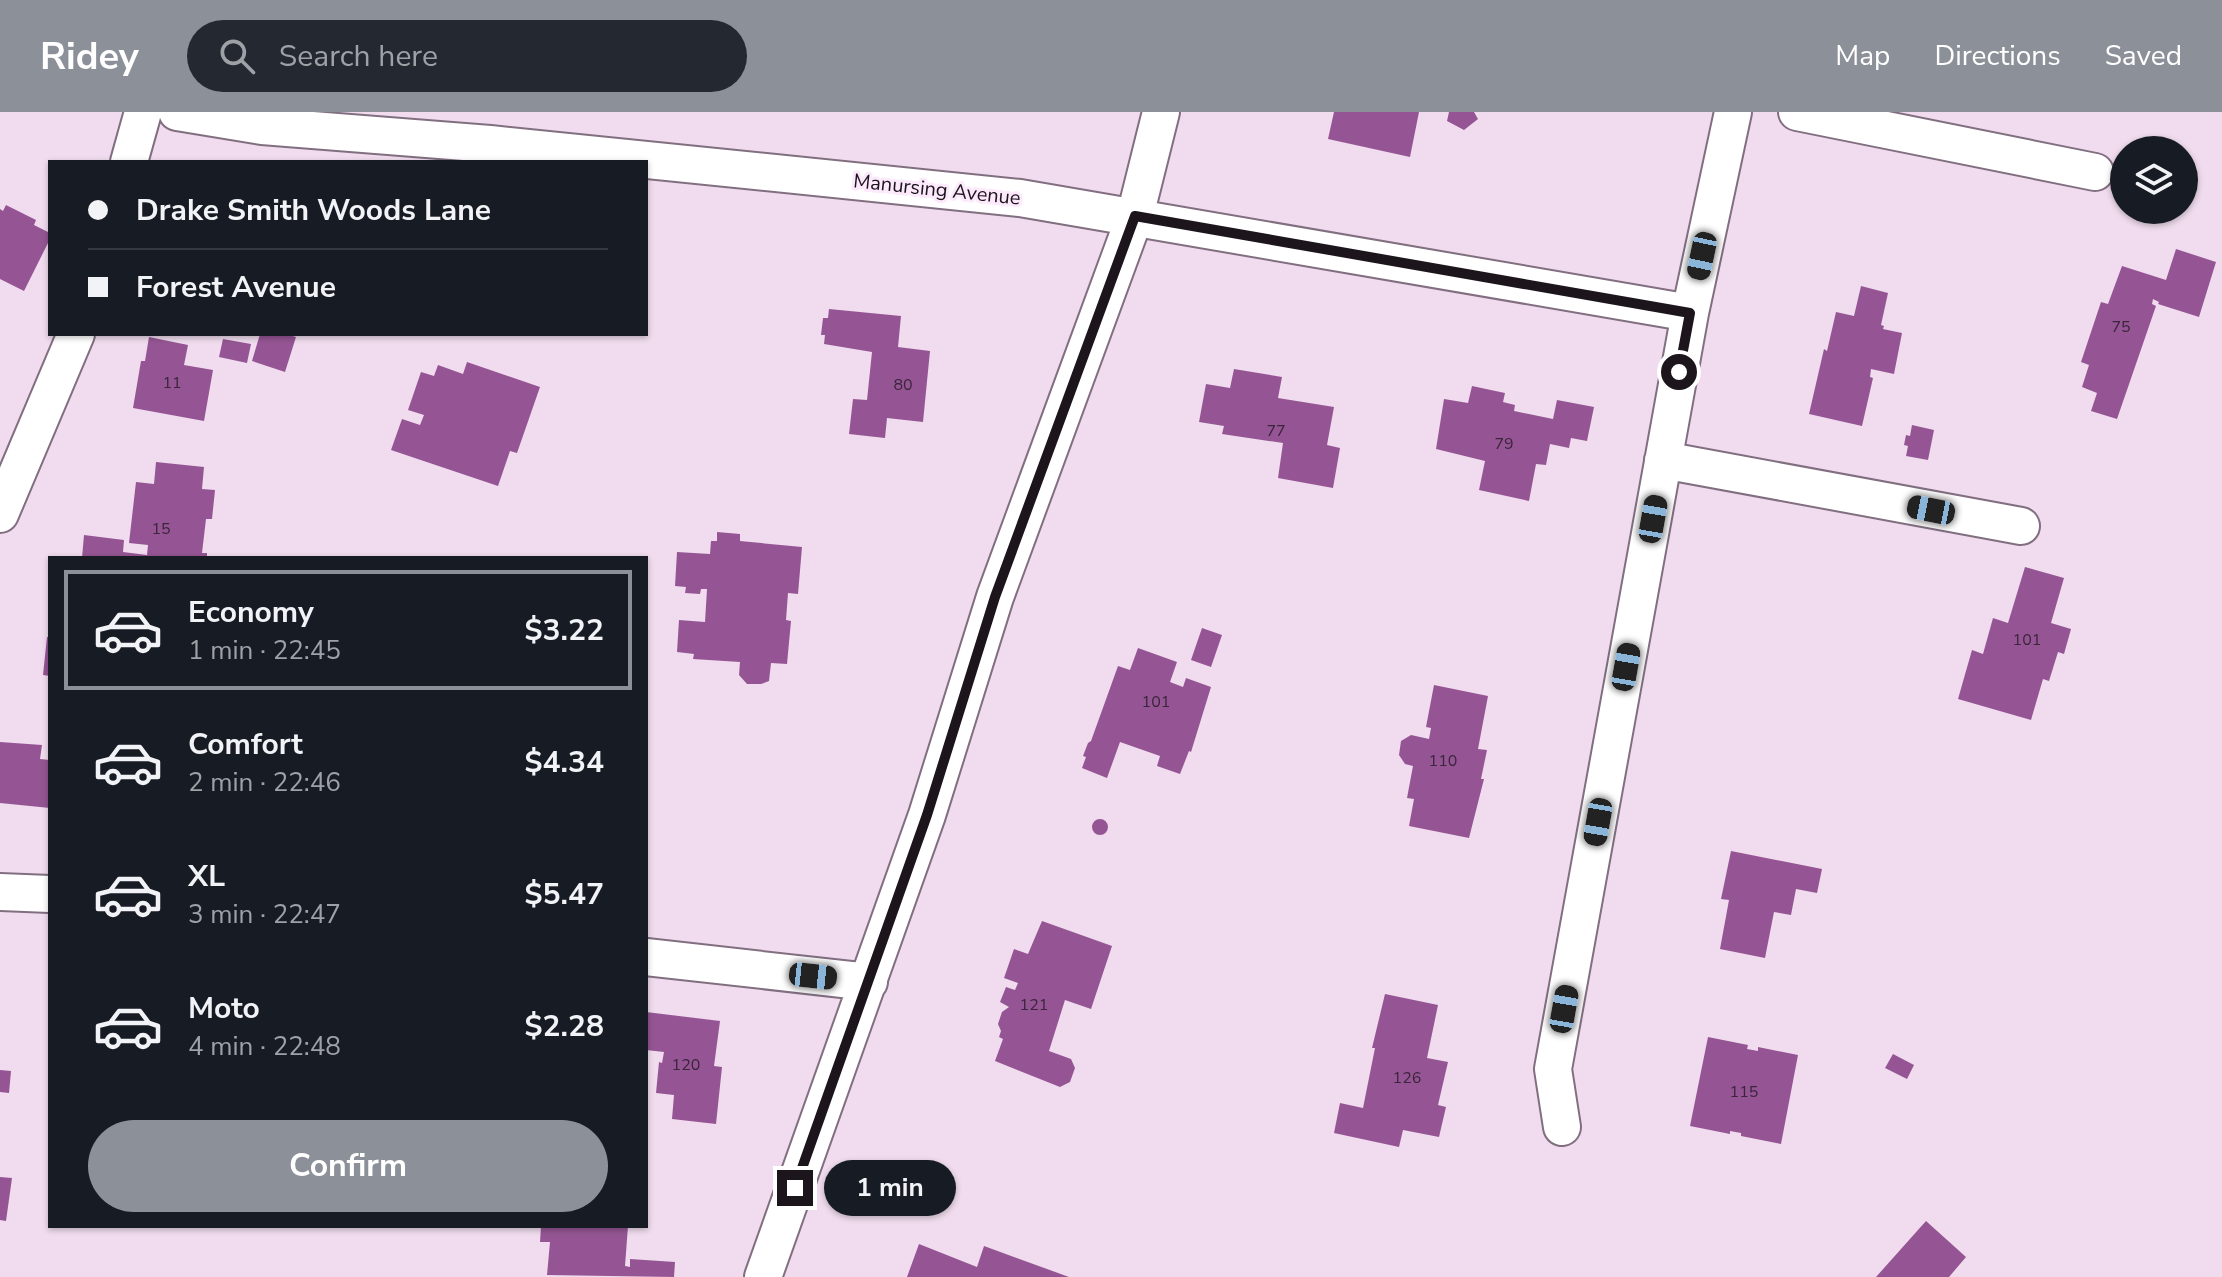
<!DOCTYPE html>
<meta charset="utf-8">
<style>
body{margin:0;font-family:"Nunito Sans",sans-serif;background:#242831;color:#f1f3f6;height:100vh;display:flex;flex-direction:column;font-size:30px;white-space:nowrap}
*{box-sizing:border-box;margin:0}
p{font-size:26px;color:#9ea1a6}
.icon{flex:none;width:44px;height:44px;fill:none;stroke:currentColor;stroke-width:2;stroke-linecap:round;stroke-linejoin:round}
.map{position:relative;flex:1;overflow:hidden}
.drawer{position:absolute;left:48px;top:444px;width:600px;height:672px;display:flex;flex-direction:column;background:#171b24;border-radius:0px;box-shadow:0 2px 6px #0004}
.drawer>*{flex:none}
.top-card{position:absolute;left:48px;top:48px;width:600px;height:176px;border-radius:0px;box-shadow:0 2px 6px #0004;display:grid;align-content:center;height:176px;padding:0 40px;background:#171b24}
.tools{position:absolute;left:2110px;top:24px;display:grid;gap:16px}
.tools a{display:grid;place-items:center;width:88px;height:88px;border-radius:50%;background:#171b24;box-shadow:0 2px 6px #0004;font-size:40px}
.end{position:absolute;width:36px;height:36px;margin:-18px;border:10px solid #1c151c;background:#fff;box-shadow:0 0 0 4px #fff}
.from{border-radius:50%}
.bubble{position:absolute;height:56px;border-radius:28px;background:#171b24;box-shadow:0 2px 6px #0004;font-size:26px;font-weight:700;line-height:56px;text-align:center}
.car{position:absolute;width:24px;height:48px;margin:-24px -12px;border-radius:10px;box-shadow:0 0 6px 2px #0007;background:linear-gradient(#222 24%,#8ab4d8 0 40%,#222 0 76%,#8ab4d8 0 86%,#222 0)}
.top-card b{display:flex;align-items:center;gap:28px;height:76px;font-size:30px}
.top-card b+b{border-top:2px solid #363941}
.top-card i{width:20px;height:20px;background:#f1f3f6}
ul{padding:14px 0 0;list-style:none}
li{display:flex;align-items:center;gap:24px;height:120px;margin:0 16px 12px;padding:0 24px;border:4px solid transparent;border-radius:0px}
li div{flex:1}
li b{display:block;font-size:30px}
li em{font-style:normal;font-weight:700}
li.current{border-color:#8c9099}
li>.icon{width:72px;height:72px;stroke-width:1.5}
.primary-button{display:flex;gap:16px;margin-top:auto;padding:16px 40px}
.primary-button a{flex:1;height:92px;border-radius:48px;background:#8c9099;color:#fff;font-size:32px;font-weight:700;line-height:92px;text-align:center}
header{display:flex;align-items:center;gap:48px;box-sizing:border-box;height:112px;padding:0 40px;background:#8c9099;color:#fff}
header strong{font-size:38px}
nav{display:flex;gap:44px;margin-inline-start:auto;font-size:28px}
.search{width:560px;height:72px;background:#242831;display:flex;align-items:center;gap:20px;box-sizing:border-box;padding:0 28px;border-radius:44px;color:#9ea1a6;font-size:30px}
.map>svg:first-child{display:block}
.building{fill:#955594}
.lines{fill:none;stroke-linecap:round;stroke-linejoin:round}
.minor-casing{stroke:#816f80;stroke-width:40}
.minor{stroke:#fff;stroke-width:36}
.route{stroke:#1c151c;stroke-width:10}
.labels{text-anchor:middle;stroke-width:6;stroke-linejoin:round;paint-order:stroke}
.number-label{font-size:16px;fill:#3a253a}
.street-label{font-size:20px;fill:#1c151c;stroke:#fde9fc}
</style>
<header>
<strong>Ridey</strong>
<div class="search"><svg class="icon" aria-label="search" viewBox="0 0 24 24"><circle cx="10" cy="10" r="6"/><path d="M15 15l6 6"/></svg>Search here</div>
<nav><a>Map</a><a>Directions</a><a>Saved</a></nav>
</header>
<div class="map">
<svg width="2222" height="1165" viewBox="0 0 2222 1165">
<rect width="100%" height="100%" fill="#f0dcee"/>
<path class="building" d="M 1334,0 L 1419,0 L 1410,45 L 1328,27 Z
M 1449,0 L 1474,0 L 1478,7 L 1464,18 L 1447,9 Z
M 6,93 L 36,108 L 34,113 L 50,121 L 50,127 L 24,179 L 0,167 L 0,97 L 3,99 Z
M 2176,137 L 2216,150 L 2199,205 L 2158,192 L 2159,190 L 2153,187 L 2152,192 L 2156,194 L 2117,307 L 2091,299 L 2097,281 L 2082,275 L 2089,253 L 2081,250 L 2101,190 L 2108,192 L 2122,154 L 2166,168 Z
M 1861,174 L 1888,181 L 1881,213 L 1884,214 L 1883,217 L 1902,221 L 1894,262 L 1871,257 L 1870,265 L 1873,266 L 1862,314 L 1809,302 L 1824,237 L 1827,239 L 1836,200 L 1854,204 Z
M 829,197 L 901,204 L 898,235 L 930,239 L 923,310 L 887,306 L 885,326 L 849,322 L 853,287 L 867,288 L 872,240 L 824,232 L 825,223 L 821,223 L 823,206 L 828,206 Z
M 260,222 L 286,222 L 296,225 L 285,260 L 252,249 Z
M 149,225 L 188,233 L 184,253 L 213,258 L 204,309 L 133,296 L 141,249 L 145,249 Z
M 223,227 L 251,232 L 247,251 L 219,245 Z
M 467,250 L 540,275 L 517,341 L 510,339 L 498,374 L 391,338 L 402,307 L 420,313 L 424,303 L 408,298 L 421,260 L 434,264 L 438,253 L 463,262 Z
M 1234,257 L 1282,265 L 1278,286 L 1334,295 L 1327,333 L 1340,336 L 1333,376 L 1278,366 L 1283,331 L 1222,322 L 1224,314 L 1199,310 L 1206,272 L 1230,276 Z
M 1472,274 L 1505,281 L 1503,290 L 1515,293 L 1514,299 L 1553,307 L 1557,288 L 1594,295 L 1587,329 L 1571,326 L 1569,336 L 1550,332 L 1546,353 L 1536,352 L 1529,389 L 1479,378 L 1485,349 L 1436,337 L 1444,287 L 1468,291 Z
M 1912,313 L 1934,318 L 1928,348 L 1906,344 L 1908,334 L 1904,333 L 1906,323 L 1910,324 Z
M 156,350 L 204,355 L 202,377 L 215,378 L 212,407 L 206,407 L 202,441 L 207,441 L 207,446 L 82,446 L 84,423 L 124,428 L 123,440 L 147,443 L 148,433 L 129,431 L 136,370 L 154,372 Z
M 717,420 L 740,422 L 740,429 L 802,435 L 798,482 L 788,481 L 786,508 L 791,509 L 787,552 L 771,551 L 769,569 L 761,572 L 747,572 L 739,563 L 740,550 L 693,547 L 694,542 L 677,540 L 679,508 L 705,510 L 707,477 L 701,477 L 700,482 L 685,481 L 686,475 L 675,474 L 677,440 L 710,442 L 711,429 L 717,429 Z
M 2025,455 L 2064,466 L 2051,511 L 2071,517 L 2064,542 L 2058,540 L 2049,569 L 2043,567 L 2031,608 L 1958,587 L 1972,538 L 1983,542 L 1993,506 L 2008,511 Z
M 1202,516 L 1222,523 L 1211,555 L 1191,548 Z
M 47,525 L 50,525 L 50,564 L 43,563 Z
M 1138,536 L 1177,550 L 1170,570 L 1183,575 L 1186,566 L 1211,575 L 1191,640 L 1189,639 L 1180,662 L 1157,654 L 1160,644 L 1120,630 L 1107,666 L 1082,656 L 1086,645 L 1083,644 L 1088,631 L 1091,629 L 1118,554 L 1130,558 Z
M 1434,573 L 1488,584 L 1478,637 L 1487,638 L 1481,667 L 1484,667 L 1469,726 L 1409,714 L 1414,687 L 1407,686 L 1413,654 L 1405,652 L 1399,643 L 1401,629 L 1411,623 L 1429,627 L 1431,616 L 1426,615 Z
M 0,630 L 42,633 L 40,647 L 50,648 L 50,696 L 0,691 Z
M1092 715a8 8 0 1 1 16 0a8 8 0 1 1-16 0Z
M 1731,739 L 1822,757 L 1817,781 L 1796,777 L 1791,803 L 1774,800 L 1765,846 L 1720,837 L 1729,788 L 1721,787 Z
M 1042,809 L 1112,834 L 1091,897 L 1065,888 L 1049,939 L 1071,947 L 1075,956 L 1070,970 L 1060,975 L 995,949 L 1003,927 L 999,925 L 1001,919 L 998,912 L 1002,900 L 1009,895 L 1000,890 L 1006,875 L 1015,878 L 1018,871 L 1004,866 L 1014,837 L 1028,842 Z
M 1385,882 L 1438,893 L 1427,946 L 1448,950 L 1438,993 L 1446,995 L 1439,1025 L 1403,1018 L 1399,1035 L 1334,1021 L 1340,991 L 1363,996 L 1375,936 L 1372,936 Z
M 646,900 L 720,909 L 714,954 L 722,955 L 716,1012 L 672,1007 L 674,983 L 656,981 L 659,950 L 662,951 L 664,940 L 646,938 Z
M 1708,925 L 1748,933 L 1747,937 L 1758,939 L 1758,935 L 1798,943 L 1781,1032 L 1741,1024 L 1741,1021 L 1730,1019 L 1730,1022 L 1690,1014 Z
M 1893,942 L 1914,953 L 1907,967 L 1885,956 Z
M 0,958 L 11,959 L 9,981 L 0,980 Z
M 0,1065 L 12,1066 L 6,1109 L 0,1108 Z
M 1926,1109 L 1966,1145 L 1949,1165 L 1876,1165 Z
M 541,1114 L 628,1114 L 625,1154 L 630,1155 L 630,1147 L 675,1150 L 674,1165 L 547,1163 L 550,1130 L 540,1130 Z
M 919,1132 L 977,1155 L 984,1134 L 1069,1165 L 907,1165 Z"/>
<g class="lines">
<g class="minor-casing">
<path id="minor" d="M 177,0 L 262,14 L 490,32 L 1020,86 L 1690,201
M 1797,0 L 2095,60
M 129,50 L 143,0
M 1663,348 L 2021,414
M 0,402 L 76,222
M 0,780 L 50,782
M 646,845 L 869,870
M 1562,1015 L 1553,957 L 1690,201 L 1733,0
M 763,1165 L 927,703 L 995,485 L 1135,104 L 1161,0"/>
</g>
<use href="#minor" class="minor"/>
</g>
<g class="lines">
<path class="route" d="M 795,1076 L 927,703 L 995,485 L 1135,104 L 1690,201 L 1679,260"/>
</g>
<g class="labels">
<g class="number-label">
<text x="2121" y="220">75</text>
<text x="172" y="276">11</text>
<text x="903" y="278">80</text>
<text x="1276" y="324">77</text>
<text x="1504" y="337">79</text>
<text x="161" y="422">15</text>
<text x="2027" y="533">101</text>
<text x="1156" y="595">101</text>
<text x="1443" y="654">110</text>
<text x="1034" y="898">121</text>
<text x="686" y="958">120</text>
<text x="1407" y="971">126</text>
<text x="1744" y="985">115</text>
</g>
<g class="street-label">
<text transform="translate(937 77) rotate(6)" y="7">Manursing Avenue</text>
</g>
</g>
</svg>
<div class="tools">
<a><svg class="icon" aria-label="layers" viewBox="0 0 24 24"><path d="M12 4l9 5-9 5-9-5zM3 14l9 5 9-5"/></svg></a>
</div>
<i class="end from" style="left:1679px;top:260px"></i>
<i class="end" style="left:795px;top:1076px"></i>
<div class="bubble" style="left:824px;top:1048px;width:132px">1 min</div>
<i class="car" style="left:1702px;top:144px;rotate:192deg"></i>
<i class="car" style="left:1931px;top:398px;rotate:281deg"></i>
<i class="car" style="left:1653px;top:407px;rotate:10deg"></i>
<i class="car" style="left:1626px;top:555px;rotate:10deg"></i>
<i class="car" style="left:1598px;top:710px;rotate:190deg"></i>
<i class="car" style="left:813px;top:864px;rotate:96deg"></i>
<i class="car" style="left:1564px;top:897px;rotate:10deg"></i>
<div class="top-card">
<b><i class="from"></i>Drake Smith Woods Lane</b>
<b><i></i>Forest Avenue</b>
</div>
<section class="drawer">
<ul>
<li class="current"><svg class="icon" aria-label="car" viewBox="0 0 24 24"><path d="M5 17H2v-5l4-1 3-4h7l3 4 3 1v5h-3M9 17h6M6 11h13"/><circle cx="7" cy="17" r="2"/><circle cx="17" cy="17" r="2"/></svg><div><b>Economy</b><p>1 min · 22:45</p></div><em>$3.22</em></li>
<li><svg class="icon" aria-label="car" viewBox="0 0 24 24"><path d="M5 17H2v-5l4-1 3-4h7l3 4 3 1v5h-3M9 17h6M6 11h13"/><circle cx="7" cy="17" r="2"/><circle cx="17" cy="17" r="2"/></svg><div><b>Comfort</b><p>2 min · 22:46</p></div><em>$4.34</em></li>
<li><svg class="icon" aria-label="car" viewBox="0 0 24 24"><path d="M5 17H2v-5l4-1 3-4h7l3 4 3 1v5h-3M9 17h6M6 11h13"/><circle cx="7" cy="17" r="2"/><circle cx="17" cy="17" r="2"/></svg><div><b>XL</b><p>3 min · 22:47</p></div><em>$5.47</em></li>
<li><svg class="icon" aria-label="car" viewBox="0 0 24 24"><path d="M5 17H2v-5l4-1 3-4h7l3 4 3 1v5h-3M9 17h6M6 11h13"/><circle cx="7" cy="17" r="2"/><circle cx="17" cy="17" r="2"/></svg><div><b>Moto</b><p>4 min · 22:48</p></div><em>$2.28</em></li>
</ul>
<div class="primary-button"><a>Confirm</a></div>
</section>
</div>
